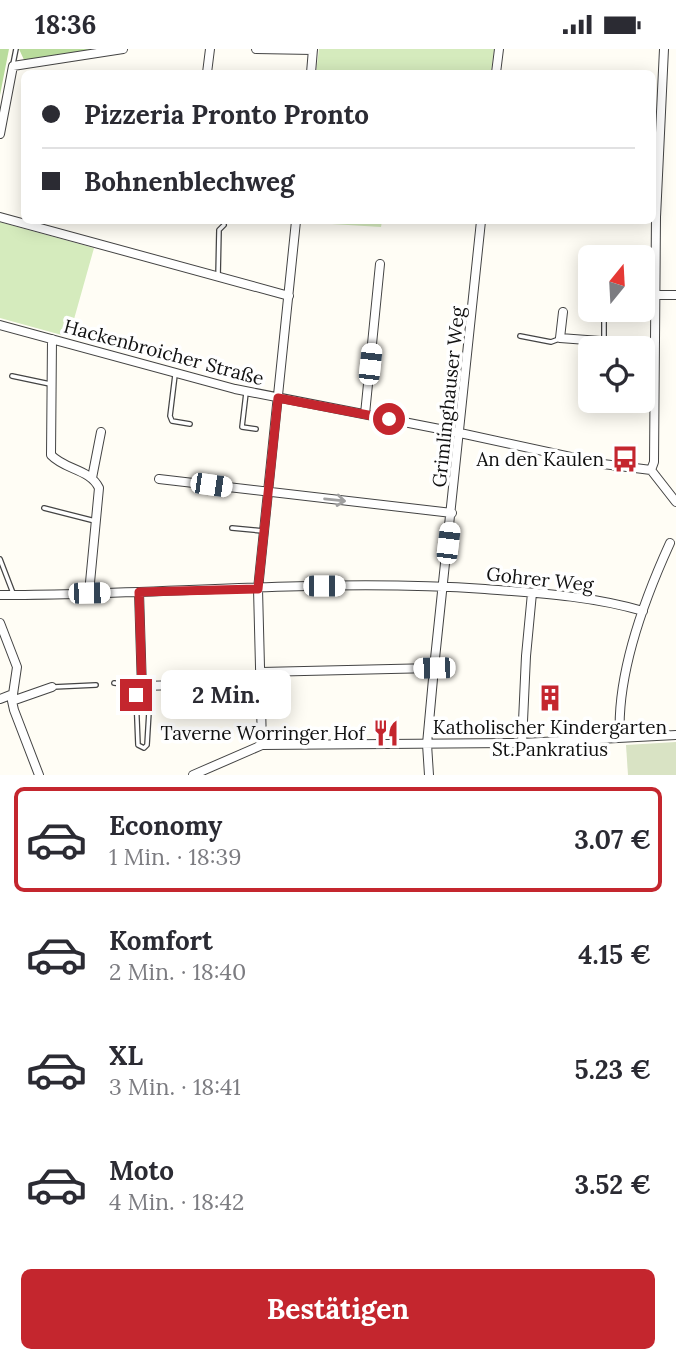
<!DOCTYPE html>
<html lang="de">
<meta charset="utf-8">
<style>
body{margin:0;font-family:Lora,serif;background:#f2f2f3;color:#2b2b33;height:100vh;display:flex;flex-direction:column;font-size:26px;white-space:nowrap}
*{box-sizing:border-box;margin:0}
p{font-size:23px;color:#7c7c81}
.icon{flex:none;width:38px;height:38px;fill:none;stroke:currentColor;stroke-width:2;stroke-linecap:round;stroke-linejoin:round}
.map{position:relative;height:726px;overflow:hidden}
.sheet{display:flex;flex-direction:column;background:#fff;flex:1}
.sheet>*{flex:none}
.top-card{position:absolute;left:21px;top:21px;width:635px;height:154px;border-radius:10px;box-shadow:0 4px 18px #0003;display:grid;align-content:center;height:154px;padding:0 21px;background:#fff}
.needle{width:46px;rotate:18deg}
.tools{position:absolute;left:578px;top:196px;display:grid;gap:14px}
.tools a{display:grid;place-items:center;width:77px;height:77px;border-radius:10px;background:#fff;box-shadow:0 4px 18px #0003;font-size:35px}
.end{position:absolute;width:32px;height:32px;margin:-16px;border:9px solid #c4262e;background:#fff;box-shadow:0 0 0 4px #fff}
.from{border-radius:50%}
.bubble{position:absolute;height:49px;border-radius:10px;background:#fff;box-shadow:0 4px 18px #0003;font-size:23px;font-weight:800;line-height:49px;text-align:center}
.car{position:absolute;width:21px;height:42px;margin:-21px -10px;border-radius:9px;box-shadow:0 0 5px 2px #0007;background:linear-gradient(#fff 24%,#345 0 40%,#fff 0 76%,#345 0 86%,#fff 0)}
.top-card b{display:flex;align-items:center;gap:24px;height:66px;font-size:26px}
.top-card b+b{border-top:2px solid #e1e1e2}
.top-card i{width:18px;height:18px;background:#2b2b33}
ul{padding:12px 0 0;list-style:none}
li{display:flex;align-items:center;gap:21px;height:105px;margin:0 14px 10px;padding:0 7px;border:4px solid transparent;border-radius:10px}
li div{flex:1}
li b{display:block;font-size:26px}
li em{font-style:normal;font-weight:800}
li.active{border-color:#c4262e}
li>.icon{width:63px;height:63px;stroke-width:1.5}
.primary-button{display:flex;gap:14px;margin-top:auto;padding:14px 21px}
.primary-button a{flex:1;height:80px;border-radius:10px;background:#c4262e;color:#fff;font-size:28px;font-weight:800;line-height:80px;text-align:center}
.status{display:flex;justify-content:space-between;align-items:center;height:49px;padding:0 35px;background:#fff;direction:ltr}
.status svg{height:19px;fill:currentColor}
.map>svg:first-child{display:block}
.green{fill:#d5ebbd}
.forest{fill:#b9dc9c}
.cemetery{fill:#d9e3c4}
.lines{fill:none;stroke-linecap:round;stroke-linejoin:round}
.lane-casing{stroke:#444;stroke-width:6}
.street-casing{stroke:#444;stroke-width:10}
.lane{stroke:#fff;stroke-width:3.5}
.street{stroke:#fff;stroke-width:8}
.oneway{stroke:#a0a0a0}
.route{stroke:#c4262e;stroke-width:9}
.labels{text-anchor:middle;stroke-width:7;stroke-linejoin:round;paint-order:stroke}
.street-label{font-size:19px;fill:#111;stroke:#fff}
.poi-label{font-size:19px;fill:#111;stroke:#fff;text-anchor:end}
</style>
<div class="status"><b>18:36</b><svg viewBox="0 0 49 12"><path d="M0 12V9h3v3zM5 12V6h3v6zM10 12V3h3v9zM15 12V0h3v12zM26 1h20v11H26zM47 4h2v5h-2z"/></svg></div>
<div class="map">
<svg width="676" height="726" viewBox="0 0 676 726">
<rect width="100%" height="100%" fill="#fffdf5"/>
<path class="green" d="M 319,0 L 494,0 L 491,24 L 316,24 Z
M 299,172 L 382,172 L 381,178 L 299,173 Z
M 0,173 L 94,199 L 69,288 L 0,269 Z"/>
<path class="forest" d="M 0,0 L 9,0 L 0,46 Z
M 19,0 L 104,0 L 25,13 Z"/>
<path class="cemetery" d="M 676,693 L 676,726 L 628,726 L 626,696 Z"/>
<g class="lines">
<g class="lane-casing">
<path id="lane" d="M 13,15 L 16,0
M 218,228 L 219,181 L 224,176
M 604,266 L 604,292
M 520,287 L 551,293 L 559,290
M 175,326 L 170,367 L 172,372 L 190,375
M 12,327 L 50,335
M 642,341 L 652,341
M 246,344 L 242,378 L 256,380
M 44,459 L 95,472
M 232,479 L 263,482
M 0,510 L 13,544
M 114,634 L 140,637
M 53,638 L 96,636
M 142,640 L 150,646 L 147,696 L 144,699 L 138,696 L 136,646 Z"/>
</g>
<g class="street-casing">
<path id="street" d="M 256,0 L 313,1
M 207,24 L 210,0
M 311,24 L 313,0
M 496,24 L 499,0
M 0,85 L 13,17 L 123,0
M 0,168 L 289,247
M 655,246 L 676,246
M 563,263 L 560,289 L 654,296
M 0,276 L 235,340 L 460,384 L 603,415 L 651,421
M 52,290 L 51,406 C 65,421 90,420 99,439 L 89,544
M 365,365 L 380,215
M 651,421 L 654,413 L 656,168 L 664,0
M 651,421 L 676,453
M 92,429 L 101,383
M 159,430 L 452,464
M 139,543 L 142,640
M 0,546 C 161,546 324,529 485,540 C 538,544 592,547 643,562
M 0,574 L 17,618 L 12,652 L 14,661 L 39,726
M 261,623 L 434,619
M 142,637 L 217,635
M 0,650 L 13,645
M 12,652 L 52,638
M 620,689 C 616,625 644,551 670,494
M 522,694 L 526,607 L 532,544
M 262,696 L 258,540 L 296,172
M 193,726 L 262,696 L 522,694 L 676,686
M 429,726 L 427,695 L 434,619 L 481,172"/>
</g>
<use href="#lane" class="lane"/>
<use href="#street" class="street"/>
</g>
<defs><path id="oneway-shaft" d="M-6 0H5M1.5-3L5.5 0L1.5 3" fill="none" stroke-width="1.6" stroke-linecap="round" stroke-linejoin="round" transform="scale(1.75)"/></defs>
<use class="oneway" href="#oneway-shaft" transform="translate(335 451) rotate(6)"/>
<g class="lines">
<path class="route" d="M 136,646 L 142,640 L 139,543 L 258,540 L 278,349 L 389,370"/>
</g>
<defs>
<g id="bus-bare" transform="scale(2.1)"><path d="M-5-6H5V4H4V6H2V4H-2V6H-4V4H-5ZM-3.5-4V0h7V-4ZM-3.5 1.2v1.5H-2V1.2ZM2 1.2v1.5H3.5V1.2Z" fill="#c4262e" stroke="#fff" stroke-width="2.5" paint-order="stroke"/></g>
<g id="building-bare" transform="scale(2.1)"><path d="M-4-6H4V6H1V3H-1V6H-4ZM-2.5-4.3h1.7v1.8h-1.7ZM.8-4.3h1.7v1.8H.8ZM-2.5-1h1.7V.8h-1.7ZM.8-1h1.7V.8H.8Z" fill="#c4262e" stroke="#fff" stroke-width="2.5" paint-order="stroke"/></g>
<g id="restaurant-bare" transform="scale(2.1)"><path d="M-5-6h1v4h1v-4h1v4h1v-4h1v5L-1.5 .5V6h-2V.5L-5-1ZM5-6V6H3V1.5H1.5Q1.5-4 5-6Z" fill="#c4262e" stroke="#fff" stroke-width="2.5" paint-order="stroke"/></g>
</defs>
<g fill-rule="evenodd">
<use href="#bus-bare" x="625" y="410"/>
<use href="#building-bare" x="550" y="649"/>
<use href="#restaurant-bare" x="386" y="684"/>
</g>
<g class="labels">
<g class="street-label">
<text transform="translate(164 303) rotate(15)" y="7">Hackenbroicher Straße</text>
<text transform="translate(448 348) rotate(-84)" y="7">Grimlinghauser Weg</text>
<text transform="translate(540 530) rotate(6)" y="7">Gohrer Weg</text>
</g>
<g class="poi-label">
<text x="604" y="417">An den Kaulen</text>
<text x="550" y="685" text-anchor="middle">Katholischer Kindergarten<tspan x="550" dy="22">St.Pankratius</tspan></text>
<text x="365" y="691">Taverne Worringer Hof</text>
</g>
</g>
</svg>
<div class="tools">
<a><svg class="needle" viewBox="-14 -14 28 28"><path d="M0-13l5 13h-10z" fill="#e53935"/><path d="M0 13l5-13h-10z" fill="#7c7c81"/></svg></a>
<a><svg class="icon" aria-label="locate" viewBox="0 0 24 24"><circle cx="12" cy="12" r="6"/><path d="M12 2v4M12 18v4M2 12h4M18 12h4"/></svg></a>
</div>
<i class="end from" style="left:389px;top:370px"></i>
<i class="end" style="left:136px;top:646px"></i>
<div class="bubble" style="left:161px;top:621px;width:130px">2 Min.</div>
<i class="car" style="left:370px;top:315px;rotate:6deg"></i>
<i class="car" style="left:211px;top:436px;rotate:98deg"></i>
<i class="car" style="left:448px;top:494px;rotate:7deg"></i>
<i class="car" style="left:324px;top:537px;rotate:90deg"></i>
<i class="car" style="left:89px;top:544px;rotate:89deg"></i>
<i class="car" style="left:434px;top:619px;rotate:269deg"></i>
<div class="top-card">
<b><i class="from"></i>Pizzeria Pronto Pronto</b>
<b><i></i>Bohnenblechweg</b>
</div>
</div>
<section class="sheet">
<ul>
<li class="active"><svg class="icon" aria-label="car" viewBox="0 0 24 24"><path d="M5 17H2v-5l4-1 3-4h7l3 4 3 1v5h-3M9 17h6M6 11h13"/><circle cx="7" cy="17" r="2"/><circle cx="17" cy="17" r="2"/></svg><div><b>Economy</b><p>1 Min. · 18:39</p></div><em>3.07 €</em></li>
<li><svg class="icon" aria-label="car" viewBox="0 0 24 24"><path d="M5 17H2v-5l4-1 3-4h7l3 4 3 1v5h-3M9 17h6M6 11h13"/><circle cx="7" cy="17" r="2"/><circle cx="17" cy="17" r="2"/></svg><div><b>Komfort</b><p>2 Min. · 18:40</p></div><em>4.15 €</em></li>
<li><svg class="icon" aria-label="car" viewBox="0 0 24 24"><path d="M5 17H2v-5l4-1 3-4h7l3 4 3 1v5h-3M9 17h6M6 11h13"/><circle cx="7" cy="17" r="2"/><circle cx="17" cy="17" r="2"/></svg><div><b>XL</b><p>3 Min. · 18:41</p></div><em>5.23 €</em></li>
<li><svg class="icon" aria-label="car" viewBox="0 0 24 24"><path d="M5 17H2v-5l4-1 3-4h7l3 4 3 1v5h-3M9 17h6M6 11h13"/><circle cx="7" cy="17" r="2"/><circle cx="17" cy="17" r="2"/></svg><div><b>Moto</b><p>4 Min. · 18:42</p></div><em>3.52 €</em></li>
</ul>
<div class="primary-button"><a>Bestätigen</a></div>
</section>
